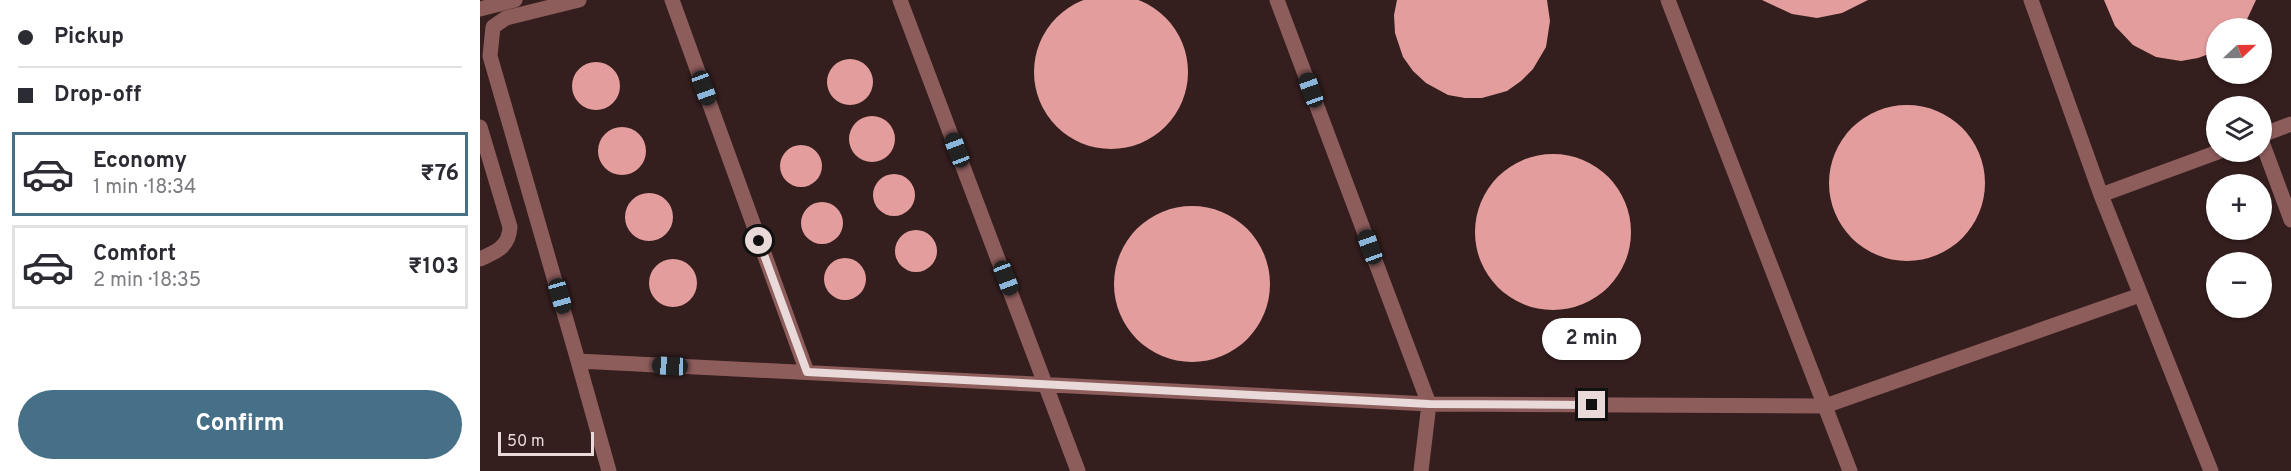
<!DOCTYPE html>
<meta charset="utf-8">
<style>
body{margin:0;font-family:Overpass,sans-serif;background:#f2f2f3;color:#2b2b33;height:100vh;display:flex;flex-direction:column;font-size:22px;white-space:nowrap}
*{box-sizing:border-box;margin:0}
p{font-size:20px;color:#7c7c81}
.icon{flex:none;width:33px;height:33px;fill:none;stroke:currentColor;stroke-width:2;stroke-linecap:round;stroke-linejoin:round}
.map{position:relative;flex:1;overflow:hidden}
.side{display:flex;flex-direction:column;background:#fff;width:480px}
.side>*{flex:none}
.banner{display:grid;align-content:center;height:132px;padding:0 18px;background:#fff}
.needle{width:39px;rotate:68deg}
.buttons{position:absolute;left:1726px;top:18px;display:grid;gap:12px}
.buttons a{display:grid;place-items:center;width:66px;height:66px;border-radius:50%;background:#fff;box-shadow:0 2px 4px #0004;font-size:30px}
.scale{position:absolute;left:18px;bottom:15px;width:96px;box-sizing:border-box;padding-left:6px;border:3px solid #e9d9d9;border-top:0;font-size:16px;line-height:21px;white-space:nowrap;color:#e9d9d9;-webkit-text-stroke:4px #351e1e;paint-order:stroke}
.end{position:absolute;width:27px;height:27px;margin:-14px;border:8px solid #e9d9d9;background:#111;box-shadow:0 0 0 3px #111}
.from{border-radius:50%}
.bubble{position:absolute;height:42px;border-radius:21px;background:#fff;box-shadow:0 2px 4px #0004;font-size:20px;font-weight:700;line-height:42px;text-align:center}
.car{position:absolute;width:18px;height:36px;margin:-18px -9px;border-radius:8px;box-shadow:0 0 4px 2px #0007;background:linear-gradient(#222 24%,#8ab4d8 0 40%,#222 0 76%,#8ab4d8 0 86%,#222 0)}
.banner b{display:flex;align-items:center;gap:21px;height:57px;font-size:22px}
.banner b+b{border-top:2px solid #e1e1e2}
.banner i{width:15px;height:15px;background:#2b2b33}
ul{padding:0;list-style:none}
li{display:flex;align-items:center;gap:18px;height:84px;margin:0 12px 9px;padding:0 6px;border:3px solid #e1e1e2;border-radius:0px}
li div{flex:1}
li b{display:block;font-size:22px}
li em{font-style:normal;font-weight:700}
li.current{border-color:#467088}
li>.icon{width:54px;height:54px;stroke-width:1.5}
.primary-button{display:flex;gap:12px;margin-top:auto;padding:12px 18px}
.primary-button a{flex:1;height:69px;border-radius:36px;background:#467088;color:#fff;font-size:24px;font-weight:700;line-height:69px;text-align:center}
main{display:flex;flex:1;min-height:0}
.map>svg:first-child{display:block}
.building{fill:#e39d9d}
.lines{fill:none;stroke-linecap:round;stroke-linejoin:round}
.minor{stroke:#8d5d5c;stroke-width:15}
.route{stroke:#e9d9d9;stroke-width:8}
</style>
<main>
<section class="side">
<div class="banner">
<b><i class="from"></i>Pickup</b>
<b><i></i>Drop-off</b>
</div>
<ul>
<li class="current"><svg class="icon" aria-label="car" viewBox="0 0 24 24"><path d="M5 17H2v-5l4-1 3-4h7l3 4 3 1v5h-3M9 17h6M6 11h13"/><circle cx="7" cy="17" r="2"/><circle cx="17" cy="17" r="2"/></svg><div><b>Economy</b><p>1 min · 18:34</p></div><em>₹76</em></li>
<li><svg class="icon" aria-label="car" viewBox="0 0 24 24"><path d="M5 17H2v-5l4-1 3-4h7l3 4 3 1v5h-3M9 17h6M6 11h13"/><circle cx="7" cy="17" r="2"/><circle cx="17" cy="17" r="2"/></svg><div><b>Comfort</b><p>2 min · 18:35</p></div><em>₹103</em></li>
</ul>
<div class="primary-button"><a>Confirm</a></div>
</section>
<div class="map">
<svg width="1811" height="471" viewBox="0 0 1811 471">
<rect width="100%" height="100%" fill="#351e1e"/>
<path class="building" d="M554 72a77 77 0 1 1 154 0a77 77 0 1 1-154 0Z
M 917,0 L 1067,0 L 1070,21 L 1066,47 L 1053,69 L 1041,81 L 1027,91 L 1002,98 L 985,98 L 968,95 L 946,83 L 933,71 L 923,57 L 915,33 L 914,15 Z
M 1282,0 L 1388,0 L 1362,13 L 1337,18 L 1312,14 Z
M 1624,0 L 1776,0 L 1763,28 L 1737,28 L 1737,51 L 1718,58 L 1701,61 L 1676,57 L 1653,45 L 1635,26 Z
M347 82a23 23 0 1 1 46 0a23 23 0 1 1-46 0Z
M92 86a24 24 0 1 1 48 0a24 24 0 1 1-48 0Z
M1349 183a78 78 0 1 1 156 0a78 78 0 1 1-156 0Z
M369 139a23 23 0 1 1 46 0a23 23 0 1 1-46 0Z
M118 151a24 24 0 1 1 48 0a24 24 0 1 1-48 0Z
M300 166a21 21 0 1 1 42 0a21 21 0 1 1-42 0Z
M995 232a78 78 0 1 1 156 0a78 78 0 1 1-156 0Z
M393 195a21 21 0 1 1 42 0a21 21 0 1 1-42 0Z
M145 217a24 24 0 1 1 48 0a24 24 0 1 1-48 0Z
M321 223a21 21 0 1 1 42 0a21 21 0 1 1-42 0Z
M634 284a78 78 0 1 1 156 0a78 78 0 1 1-156 0Z
M415 251a21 21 0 1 1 42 0a21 21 0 1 1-42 0Z
M344 279a21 21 0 1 1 42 0a21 21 0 1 1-42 0Z
M169 283a24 24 0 1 1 48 0a24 24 0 1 1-48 0Z"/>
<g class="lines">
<path class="minor" d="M 99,0 L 26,18 L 13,27 L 10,56 L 98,361 L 949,404 L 1345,406 L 1660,295
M 192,0 L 327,372
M 420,0 L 598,471
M 797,0 L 949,404 L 941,471
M 1188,0 L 1370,471
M 1551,0 L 1621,195 L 1731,471
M 0,9 L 35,0
M 0,127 L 30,227 C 29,247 16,252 0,259
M 1782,135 L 1811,124
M 1782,142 L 1811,220
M 1621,195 L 1738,152
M 98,361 L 129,471"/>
</g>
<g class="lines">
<path class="route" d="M 279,241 L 327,372 L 949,404 L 1112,405"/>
</g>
</svg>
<div class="buttons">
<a><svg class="needle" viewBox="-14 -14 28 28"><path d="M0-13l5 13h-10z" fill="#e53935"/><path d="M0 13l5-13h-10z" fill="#7c7c81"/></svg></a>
<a><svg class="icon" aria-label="layers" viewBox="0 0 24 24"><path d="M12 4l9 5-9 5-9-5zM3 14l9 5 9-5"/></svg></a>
<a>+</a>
<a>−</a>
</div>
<div class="scale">50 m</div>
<i class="end from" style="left:279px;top:241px"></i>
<i class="end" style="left:1112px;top:405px"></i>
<div class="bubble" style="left:1062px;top:318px;width:99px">2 min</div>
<i class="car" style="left:224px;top:88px;rotate:160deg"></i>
<i class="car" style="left:831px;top:90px;rotate:340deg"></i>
<i class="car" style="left:477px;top:150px;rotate:339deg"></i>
<i class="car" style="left:890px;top:247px;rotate:340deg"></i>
<i class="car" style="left:526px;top:278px;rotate:159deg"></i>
<i class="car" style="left:80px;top:296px;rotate:164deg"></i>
<i class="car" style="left:190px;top:366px;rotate:273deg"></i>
</div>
</main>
